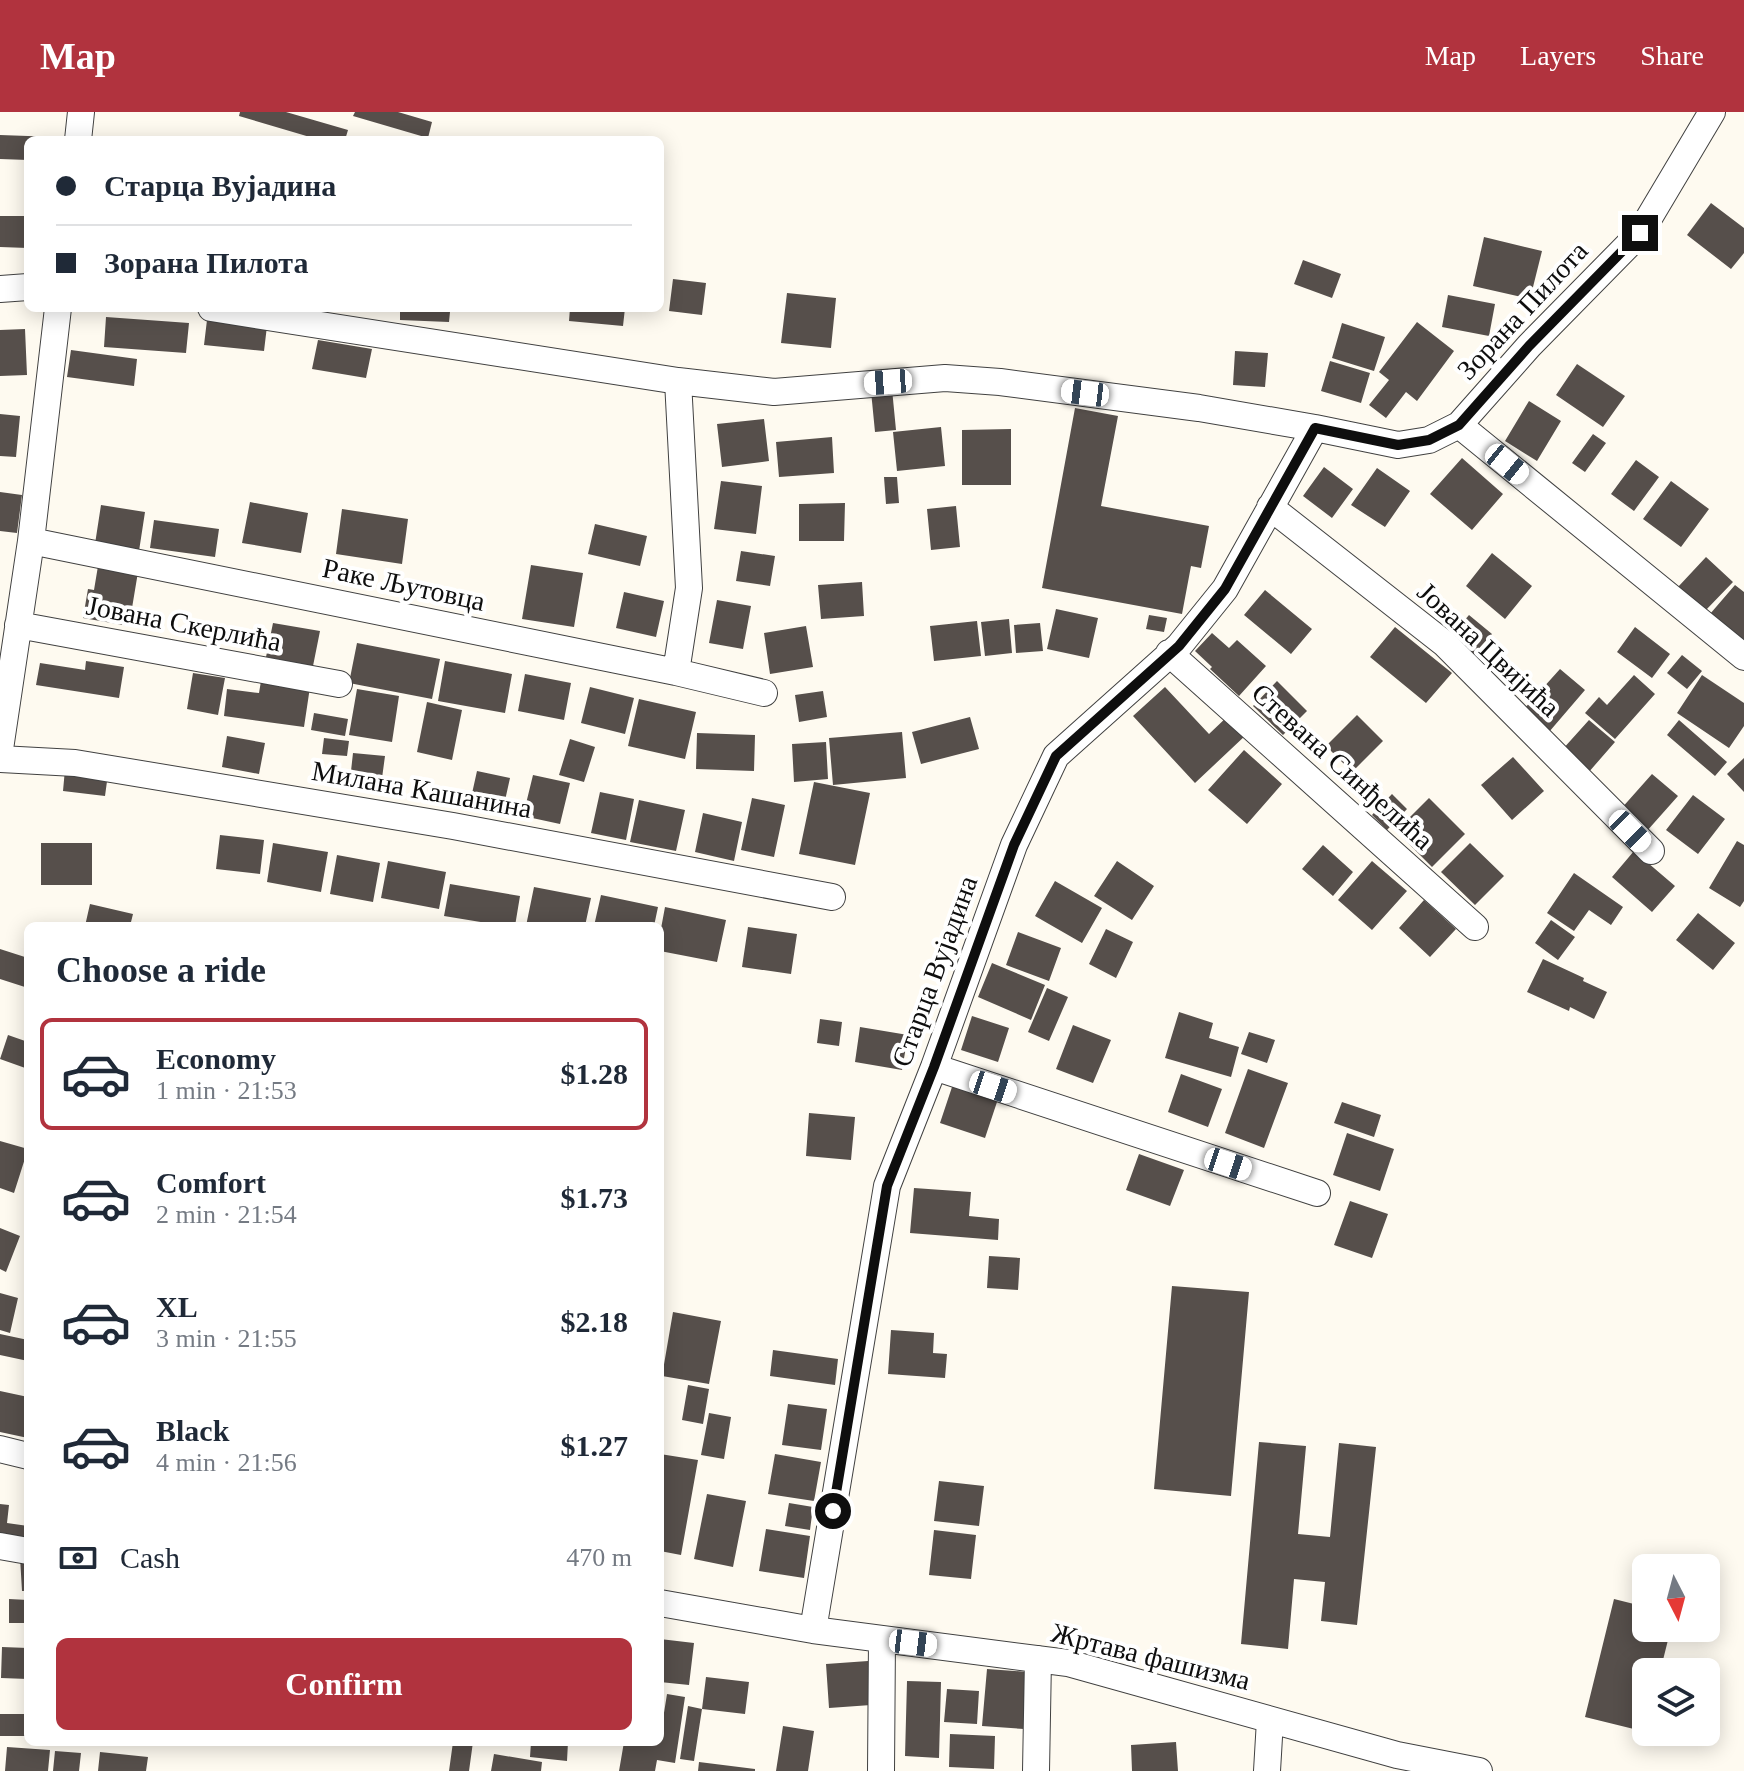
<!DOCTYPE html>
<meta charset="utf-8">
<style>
body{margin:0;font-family:Georgia,serif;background:#f6f6f7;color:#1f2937;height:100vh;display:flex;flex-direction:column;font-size:30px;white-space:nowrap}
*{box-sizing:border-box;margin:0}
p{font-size:26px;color:#747a83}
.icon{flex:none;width:44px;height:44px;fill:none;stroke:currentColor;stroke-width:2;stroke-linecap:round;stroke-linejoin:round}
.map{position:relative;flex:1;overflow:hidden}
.sheet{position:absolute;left:24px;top:810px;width:640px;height:824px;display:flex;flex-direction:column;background:#fff;border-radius:12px;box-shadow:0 4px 20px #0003}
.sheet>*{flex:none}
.banner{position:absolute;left:24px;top:24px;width:640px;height:176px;border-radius:12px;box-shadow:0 4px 20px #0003;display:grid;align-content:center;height:176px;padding:0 32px;background:#fff}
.needle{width:52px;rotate:174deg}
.buttons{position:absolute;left:1632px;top:1442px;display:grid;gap:16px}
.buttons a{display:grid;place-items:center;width:88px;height:88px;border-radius:12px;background:#fff;box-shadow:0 4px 20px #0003;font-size:40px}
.end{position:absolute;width:36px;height:36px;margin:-18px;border:10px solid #0e0e0e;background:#fff;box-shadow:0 0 0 4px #fff}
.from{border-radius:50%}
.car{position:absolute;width:24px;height:48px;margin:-24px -12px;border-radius:10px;box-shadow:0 0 6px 2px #0007;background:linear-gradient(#fff 24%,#345 0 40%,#fff 0 76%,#345 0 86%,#fff 0)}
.banner b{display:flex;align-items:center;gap:28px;height:76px;font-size:30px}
.banner b+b{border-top:2px solid #e0e1e3}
.banner i{width:20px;height:20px;background:#1f2937}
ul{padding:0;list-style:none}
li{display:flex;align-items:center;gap:24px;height:112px;margin:0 16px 12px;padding:0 16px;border:4px solid transparent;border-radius:12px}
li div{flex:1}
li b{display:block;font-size:30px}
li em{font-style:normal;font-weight:700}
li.on{border-color:#b1333e}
li>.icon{width:72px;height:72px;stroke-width:1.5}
h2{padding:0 32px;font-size:36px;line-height:96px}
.pay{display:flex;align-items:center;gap:20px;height:88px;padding:0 32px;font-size:30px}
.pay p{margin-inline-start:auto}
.action{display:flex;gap:16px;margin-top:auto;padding:16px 32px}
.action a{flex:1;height:92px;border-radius:12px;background:#b1333e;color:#fff;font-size:32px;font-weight:700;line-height:92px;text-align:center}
header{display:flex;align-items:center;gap:48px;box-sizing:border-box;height:112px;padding:0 40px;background:#b1333e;color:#fff}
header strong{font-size:38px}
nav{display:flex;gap:44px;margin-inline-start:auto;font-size:28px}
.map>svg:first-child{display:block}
.building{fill:#564f4b}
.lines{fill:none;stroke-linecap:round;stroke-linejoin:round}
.minor-casing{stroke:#414141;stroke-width:28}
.minor{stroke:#fff;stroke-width:26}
.route{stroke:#0e0e0e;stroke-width:10}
.labels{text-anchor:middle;stroke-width:8;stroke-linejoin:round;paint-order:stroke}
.street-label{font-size:28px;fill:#0e0e0e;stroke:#fff}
</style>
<header>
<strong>Map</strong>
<nav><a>Map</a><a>Layers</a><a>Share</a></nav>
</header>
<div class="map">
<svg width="1744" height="1659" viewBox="0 0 1744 1659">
<rect width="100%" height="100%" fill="#fefaf0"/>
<path class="building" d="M 240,0 L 286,0 L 348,18 L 345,28 L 320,28 L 239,4 Z
M 355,0 L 398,0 L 432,10 L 428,26 L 353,4 Z
M 0,23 L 56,25 L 56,28 L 28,28 L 28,48 L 0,47 Z
M 1711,91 L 1744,116 L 1744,141 L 1731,157 L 1687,123 Z
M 0,104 L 28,104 L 28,136 L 0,135 Z
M 1484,125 L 1542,139 L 1530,187 L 1473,174 Z
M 1303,148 L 1341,162 L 1332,186 L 1294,172 Z
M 673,167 L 706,171 L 702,203 L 669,199 Z
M 787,181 L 836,186 L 831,236 L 781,231 Z
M 1448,183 L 1495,192 L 1489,224 L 1442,215 Z
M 400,196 L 468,196 L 468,200 L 450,200 L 449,210 L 400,208 Z
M 570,196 L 625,196 L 623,214 L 569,209 Z
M 106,205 L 189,211 L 186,241 L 104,235 Z
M 207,208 L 267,214 L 264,239 L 204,233 Z
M 1417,210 L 1454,239 L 1417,289 L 1406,280 L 1386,306 L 1369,293 L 1389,268 L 1379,260 Z
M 1342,211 L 1385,225 L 1374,259 L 1332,246 Z
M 25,217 L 27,263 L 0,264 L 0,218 Z
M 318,228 L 372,237 L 366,266 L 312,257 Z
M 71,238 L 137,247 L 134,274 L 67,265 Z
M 1235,239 L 1268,241 L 1265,275 L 1233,273 Z
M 1330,249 L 1370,261 L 1361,291 L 1321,279 Z
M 1577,252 L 1625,284 L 1603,315 L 1556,283 Z
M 892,277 L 896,318 L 875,320 L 871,279 Z
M 1529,289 L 1561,309 L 1537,349 L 1505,329 Z
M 1075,296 L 1118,304 L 1101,394 L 1209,414 L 1201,456 L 1191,454 L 1182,502 L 1042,476 Z
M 0,302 L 20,304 L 16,345 L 0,344 Z
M 764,307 L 769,349 L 722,355 L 717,312 Z
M 941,315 L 945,354 L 897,359 L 893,320 Z
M 1011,317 L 1011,373 L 962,373 L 962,318 Z
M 1593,322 L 1606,331 L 1585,360 L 1572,351 Z
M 832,325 L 834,361 L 779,365 L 776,330 Z
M 1462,346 L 1503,382 L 1472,418 L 1430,382 Z
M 1636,348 L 1659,365 L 1634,399 L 1611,382 Z
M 1324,355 L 1353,377 L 1332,406 L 1303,384 Z
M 1377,356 L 1410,379 L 1385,415 L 1351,393 Z
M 884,365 L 897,365 L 899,391 L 886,392 Z
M 721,369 L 762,374 L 756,422 L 714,417 Z
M 1671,369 L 1709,397 L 1681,435 L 1643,407 Z
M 0,380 L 22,383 L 17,421 L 0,419 Z
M 250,390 L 308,401 L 301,441 L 242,431 Z
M 845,391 L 844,429 L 799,429 L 799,392 Z
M 101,393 L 145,400 L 139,439 L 95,432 Z
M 956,394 L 960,435 L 931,438 L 927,397 Z
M 342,397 L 408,407 L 402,452 L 336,442 Z
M 154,408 L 219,417 L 215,445 L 150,436 Z
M 595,412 L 647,424 L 640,454 L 588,442 Z
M 741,439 L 775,444 L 770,474 L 736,469 Z
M 1492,441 L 1532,474 L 1505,507 L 1466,474 Z
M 1706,445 L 1733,470 L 1705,499 L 1678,475 Z
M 99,448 L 139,454 L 129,514 L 83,506 L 88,477 L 94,478 Z
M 531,453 L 583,461 L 574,515 L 522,507 Z
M 862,470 L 864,504 L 821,507 L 818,473 Z
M 1735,473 L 1744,480 L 1744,528 L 1743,530 L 1710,502 Z
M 1265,478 L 1312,517 L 1291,542 L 1244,503 Z
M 624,480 L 664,489 L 656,525 L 616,516 Z
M 717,488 L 751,494 L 743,537 L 709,531 Z
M 1056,497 L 1098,506 L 1089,546 L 1047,537 Z
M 1149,503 L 1167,506 L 1164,520 L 1146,517 Z
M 1469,503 L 1492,522 L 1473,543 L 1451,524 Z
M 1009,507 L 1012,541 L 985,544 L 981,510 Z
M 977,509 L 981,544 L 934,549 L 930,514 Z
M 273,511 L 320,519 L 313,554 L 266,545 Z
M 1040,511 L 1043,539 L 1016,541 L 1014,513 Z
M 806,514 L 813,555 L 770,562 L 764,521 Z
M 1395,515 L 1452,561 L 1426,591 L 1370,545 Z
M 1635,515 L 1670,542 L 1652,566 L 1617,540 Z
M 1212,521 L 1229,536 L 1237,528 L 1266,554 L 1239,584 L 1210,557 L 1212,555 L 1195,539 Z
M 357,531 L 440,547 L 432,587 L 349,571 Z
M 1682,543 L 1702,559 L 1687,577 L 1667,561 Z
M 86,549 L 124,555 L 119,586 L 36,573 L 40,551 L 85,558 Z
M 445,549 L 512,562 L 505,601 L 438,589 Z
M 1560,557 L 1585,578 L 1549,620 L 1524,597 Z
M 193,561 L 225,566 L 218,603 L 187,597 Z
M 525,562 L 571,571 L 564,608 L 518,599 Z
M 1634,563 L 1655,582 L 1615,627 L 1585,601 L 1599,585 L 1607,593 Z
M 1702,563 L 1744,591 L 1744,614 L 1729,636 L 1677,601 Z
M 261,569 L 310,575 L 304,615 L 224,604 L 227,577 L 259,581 Z
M 1277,569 L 1307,599 L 1283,623 L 1253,594 Z
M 590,575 L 634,586 L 625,622 L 581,611 Z
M 1165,575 L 1209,622 L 1229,603 L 1247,622 L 1195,671 L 1133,604 Z
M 357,577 L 399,584 L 392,630 L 349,623 Z
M 823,579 L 827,605 L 799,610 L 795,583 Z
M 639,587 L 696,600 L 685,647 L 628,634 Z
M 427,590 L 462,598 L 452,648 L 417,640 Z
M 314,601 L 348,607 L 345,624 L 311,618 Z
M 1357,603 L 1383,629 L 1352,660 L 1326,634 Z
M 970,605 L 979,637 L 921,652 L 912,620 Z
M 1589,608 L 1615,630 L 1588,661 L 1562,638 Z
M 1679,608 L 1727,650 L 1715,664 L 1667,623 Z
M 902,620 L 906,666 L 833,673 L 829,626 Z
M 697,621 L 755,623 L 754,659 L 696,657 Z
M 227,624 L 265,631 L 259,662 L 222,655 Z
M 324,626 L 349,629 L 347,644 L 322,642 Z
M 570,627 L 595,635 L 584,670 L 559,663 Z
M 826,630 L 828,667 L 794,670 L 792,632 Z
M 1244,638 L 1282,672 L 1247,712 L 1208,678 Z
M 353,641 L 385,644 L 380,681 L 349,677 Z
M 1513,645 L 1544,679 L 1512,708 L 1481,673 Z
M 1744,646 L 1744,680 L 1727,662 Z
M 65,657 L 108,662 L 105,684 L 63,679 Z
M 477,659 L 510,666 L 502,702 L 469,695 Z
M 1652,662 L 1678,684 L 1646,720 L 1620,698 Z
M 533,663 L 570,671 L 560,712 L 523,704 Z
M 814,670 L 870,681 L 855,753 L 799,742 Z
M 600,680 L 634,687 L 626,728 L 591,721 Z
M 1392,682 L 1407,697 L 1387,718 L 1372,703 Z
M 1693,683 L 1725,707 L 1698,742 L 1666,718 Z
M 752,686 L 785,693 L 774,745 L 741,738 Z
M 1429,686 L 1465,722 L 1432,755 L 1396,719 Z
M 639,688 L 685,698 L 676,739 L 630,730 Z
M 703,701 L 742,710 L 734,749 L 695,740 Z
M 220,723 L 264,728 L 260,762 L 216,757 Z
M 1737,729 L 1744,733 L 1744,789 L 1740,795 L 1709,776 Z
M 41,731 L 92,731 L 92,773 L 41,773 Z
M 273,731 L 328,740 L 321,780 L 267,770 Z
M 1470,731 L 1504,764 L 1475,793 L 1441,760 Z
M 1323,733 L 1353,760 L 1333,784 L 1302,757 Z
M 1634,739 L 1675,774 L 1652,800 L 1612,765 Z
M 337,743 L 380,751 L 373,790 L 330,782 Z
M 388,749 L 446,760 L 439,797 L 381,786 Z
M 1117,749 L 1154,774 L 1132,808 L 1094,784 Z
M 1372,749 L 1407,779 L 1372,818 L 1338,788 Z
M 1574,761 L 1623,795 L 1611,813 L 1589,798 L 1574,819 L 1547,801 Z
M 1055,769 L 1102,796 L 1082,831 L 1035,804 Z
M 450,772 L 520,784 L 515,814 L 505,814 L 444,804 Z
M 534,775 L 591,786 L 585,814 L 526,814 Z
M 601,783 L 658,795 L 654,814 L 594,814 Z
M 1424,788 L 1456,817 L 1430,845 L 1399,816 Z
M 90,792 L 133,802 L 130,814 L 85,814 Z
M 665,795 L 726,808 L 717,850 L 660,839 L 660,822 Z
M 1698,801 L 1735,831 L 1713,858 L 1676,828 Z
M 1551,808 L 1575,825 L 1558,848 L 1535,831 Z
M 748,815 L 797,822 L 791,862 L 742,855 Z
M 1106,817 L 1133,830 L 1116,866 L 1089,852 Z
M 1018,820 L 1061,836 L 1049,869 L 1006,853 Z
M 0,837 L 28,846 L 28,876 L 0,867 Z
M 1543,847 L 1584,866 L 1583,869 L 1607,880 L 1594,907 L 1570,895 L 1569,899 L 1527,880 Z
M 992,851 L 1045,873 L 1031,908 L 978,885 Z
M 1047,876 L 1068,885 L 1049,929 L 1028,920 Z
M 1179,900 L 1213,911 L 1209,926 L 1239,935 L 1231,965 L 1165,946 Z
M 972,904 L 1009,916 L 998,950 L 961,938 Z
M 820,907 L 842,910 L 839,934 L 817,931 Z
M 1073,913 L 1111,928 L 1093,971 L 1056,957 Z
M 860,915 L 908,923 L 902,958 L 855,950 Z
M 1249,920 L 1275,928 L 1267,951 L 1241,942 Z
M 8,923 L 28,930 L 28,957 L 0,947 Z
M 1248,957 L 1288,971 L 1264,1036 L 1225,1021 Z
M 1181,962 L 1222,977 L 1208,1015 L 1168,1000 Z
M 953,972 L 998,987 L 985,1026 L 940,1011 Z
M 1342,990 L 1381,1003 L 1374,1025 L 1334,1011 Z
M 809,1001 L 855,1005 L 851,1048 L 806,1044 Z
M 1347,1021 L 1394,1037 L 1380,1079 L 1333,1063 Z
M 0,1029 L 28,1037 L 14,1081 L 0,1076 Z
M 1139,1042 L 1184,1058 L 1170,1094 L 1126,1078 Z
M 914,1076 L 971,1080 L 969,1104 L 999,1107 L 998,1128 L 910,1121 Z
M 1350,1089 L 1388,1102 L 1372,1146 L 1334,1133 Z
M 0,1116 L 20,1124 L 6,1160 L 0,1157 Z
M 989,1144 L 1020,1146 L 1018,1178 L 987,1176 Z
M 1172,1174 L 1249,1180 L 1231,1384 L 1154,1377 Z
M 0,1181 L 18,1186 L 10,1221 L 0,1218 Z
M 673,1200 L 721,1209 L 709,1272 L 662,1264 Z
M 891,1218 L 934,1221 L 933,1241 L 947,1242 L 945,1266 L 888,1262 Z
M 0,1222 L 28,1228 L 28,1249 L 0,1243 Z
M 773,1238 L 838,1247 L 835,1273 L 770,1264 Z
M 688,1273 L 709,1277 L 703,1312 L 682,1308 Z
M 0,1279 L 28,1285 L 28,1326 L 0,1320 Z
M 788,1292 L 827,1297 L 821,1338 L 782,1333 Z
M 709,1301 L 731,1305 L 724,1347 L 701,1343 Z
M 1259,1330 L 1306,1334 L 1298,1422 L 1330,1425 L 1339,1331 L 1376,1335 L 1357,1513 L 1321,1509 L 1325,1470 L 1294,1467 L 1288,1537 L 1241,1532 Z
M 660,1342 L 698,1348 L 681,1443 L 660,1439 Z
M 775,1342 L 821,1350 L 814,1389 L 768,1382 Z
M 939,1369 L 984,1374 L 979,1414 L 934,1409 Z
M 707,1382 L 746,1389 L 733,1455 L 694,1447 Z
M 789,1391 L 813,1395 L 810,1418 L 785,1414 Z
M 0,1392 L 9,1393 L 7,1411 L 28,1414 L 28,1429 L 0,1425 Z
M 766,1417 L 810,1424 L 804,1466 L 759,1459 Z
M 934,1418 L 976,1423 L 971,1467 L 929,1463 Z
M 28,1444 L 28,1479 L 22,1479 L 20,1445 Z
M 9,1487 L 28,1488 L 28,1511 L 9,1511 Z
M 1614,1487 L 1646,1495 L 1646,1516 L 1671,1516 L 1660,1560 L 1646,1560 L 1646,1620 L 1585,1605 Z
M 660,1527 L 694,1531 L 689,1573 L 660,1570 Z
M 2,1535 L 28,1536 L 28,1567 L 1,1566 Z
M 868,1549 L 871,1593 L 829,1596 L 826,1552 Z
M 987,1557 L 1028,1560 L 1024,1617 L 982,1614 Z
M 706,1565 L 749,1570 L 745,1602 L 702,1597 Z
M 907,1569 L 941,1570 L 939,1646 L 905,1644 Z
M 947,1577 L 979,1579 L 977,1612 L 944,1610 Z
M 667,1582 L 685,1585 L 675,1651 L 657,1648 L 655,1659 L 619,1659 L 624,1630 L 659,1632 Z
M 688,1594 L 702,1597 L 694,1649 L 680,1647 Z
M 0,1602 L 28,1602 L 28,1624 L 0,1624 Z
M 783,1614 L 814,1619 L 808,1659 L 776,1659 Z
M 950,1622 L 995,1624 L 994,1657 L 949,1655 Z
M 453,1630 L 473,1630 L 469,1659 L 449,1659 Z
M 531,1630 L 568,1630 L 567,1649 L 530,1645 Z
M 1176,1630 L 1178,1659 L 1132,1659 L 1131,1633 Z
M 7,1635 L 50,1638 L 48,1659 L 5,1659 Z
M 55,1639 L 81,1641 L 79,1659 L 53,1659 Z
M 100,1640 L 148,1645 L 146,1659 L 98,1659 Z
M 494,1642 L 542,1650 L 541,1659 L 491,1659 Z
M 699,1650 L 755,1657 L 755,1659 L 698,1659 Z"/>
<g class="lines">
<g class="minor-casing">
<path id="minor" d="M 78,28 L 81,0
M 0,177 L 28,175
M 211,196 L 678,269 L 774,280 L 945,266 L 1000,270 L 1199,296 L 1315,316 L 1398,333 L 1429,328 L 1459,313 L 1529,234 L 1640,121 L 1712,0
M 1459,313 L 1744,545
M 1270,395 L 1445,532 L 1651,739
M 31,429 L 676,560 L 764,581
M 18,513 L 339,572
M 1169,541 L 1475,815
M 676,560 L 689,476 L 678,269
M 0,637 L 31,429 L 58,196
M 0,647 L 75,651 L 453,714 L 832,785
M 934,955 L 1317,1081
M 0,1337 L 28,1344
M 0,1434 L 28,1439
M 660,1491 L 813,1518 L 1068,1551 L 1397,1643 L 1479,1659
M 813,1518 L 887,1074 L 934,955 L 1014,733 L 1056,644 L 1179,534 L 1225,477 L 1315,316
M 881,1659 L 882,1527
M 1036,1659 L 1038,1547
M 1267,1659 L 1270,1608"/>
</g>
<use href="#minor" class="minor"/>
</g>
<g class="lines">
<path class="route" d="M 833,1399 L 887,1074 L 934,955 L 1014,733 L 1056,644 L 1179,534 L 1225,477 L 1315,316 L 1398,333 L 1429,328 L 1459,313 L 1529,234 L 1640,121"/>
</g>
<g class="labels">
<g class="street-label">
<text transform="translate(1522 198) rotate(-47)" y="10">Зорана Пилота</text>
<text transform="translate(404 472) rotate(12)" y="10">Раке Љутовца</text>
<text transform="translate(184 511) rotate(11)" y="10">Јована Скерлића</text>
<text transform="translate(1489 537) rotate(43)" y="10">Јована Цвијића</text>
<text transform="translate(1343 654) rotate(42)" y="10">Стевана Синђелића</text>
<text transform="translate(422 677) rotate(10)" y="10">Милана Кашанина</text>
<text transform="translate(934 859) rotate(-70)" y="10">Старца Вујадина</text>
<text transform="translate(1151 1544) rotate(14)" y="10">Жртава фашизма</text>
</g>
</g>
</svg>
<div class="buttons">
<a><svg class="needle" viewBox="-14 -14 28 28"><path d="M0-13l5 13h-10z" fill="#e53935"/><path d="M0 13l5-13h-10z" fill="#747a83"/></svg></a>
<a><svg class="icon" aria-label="layers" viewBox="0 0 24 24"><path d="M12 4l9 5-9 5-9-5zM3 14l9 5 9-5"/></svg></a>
</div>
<i class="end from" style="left:833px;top:1399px"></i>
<i class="end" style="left:1640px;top:121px"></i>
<i class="car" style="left:888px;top:270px;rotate:266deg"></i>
<i class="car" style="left:1085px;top:281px;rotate:277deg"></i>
<i class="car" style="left:1507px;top:352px;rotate:129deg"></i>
<i class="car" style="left:1630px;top:719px;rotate:135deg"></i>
<i class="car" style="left:993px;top:975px;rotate:108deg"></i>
<i class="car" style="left:1228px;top:1052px;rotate:108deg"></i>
<i class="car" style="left:913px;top:1531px;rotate:97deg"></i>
<div class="banner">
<b><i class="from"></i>Старца Вујадина</b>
<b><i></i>Зорана Пилота</b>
</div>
<section class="sheet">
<h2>Choose a ride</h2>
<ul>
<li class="on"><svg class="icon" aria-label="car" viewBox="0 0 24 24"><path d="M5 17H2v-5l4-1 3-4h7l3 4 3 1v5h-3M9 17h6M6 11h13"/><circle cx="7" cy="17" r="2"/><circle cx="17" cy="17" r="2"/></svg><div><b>Economy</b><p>1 min · 21:53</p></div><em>$1.28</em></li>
<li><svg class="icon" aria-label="car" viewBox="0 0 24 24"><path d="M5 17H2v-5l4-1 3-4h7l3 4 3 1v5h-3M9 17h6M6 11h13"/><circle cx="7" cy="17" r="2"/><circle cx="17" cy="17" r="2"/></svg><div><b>Comfort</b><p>2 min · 21:54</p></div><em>$1.73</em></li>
<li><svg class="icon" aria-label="car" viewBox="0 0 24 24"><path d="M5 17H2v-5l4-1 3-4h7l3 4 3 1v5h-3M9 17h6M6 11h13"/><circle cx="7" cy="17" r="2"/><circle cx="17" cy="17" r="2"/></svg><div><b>XL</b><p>3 min · 21:55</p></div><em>$2.18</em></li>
<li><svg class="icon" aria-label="car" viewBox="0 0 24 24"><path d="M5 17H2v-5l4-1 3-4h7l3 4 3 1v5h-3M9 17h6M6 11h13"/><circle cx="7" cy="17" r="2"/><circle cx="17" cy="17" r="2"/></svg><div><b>Black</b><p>4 min · 21:56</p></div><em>$1.27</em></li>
</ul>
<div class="pay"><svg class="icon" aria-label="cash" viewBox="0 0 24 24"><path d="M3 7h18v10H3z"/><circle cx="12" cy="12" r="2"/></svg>Cash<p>470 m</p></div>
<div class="action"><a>Confirm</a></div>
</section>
</div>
